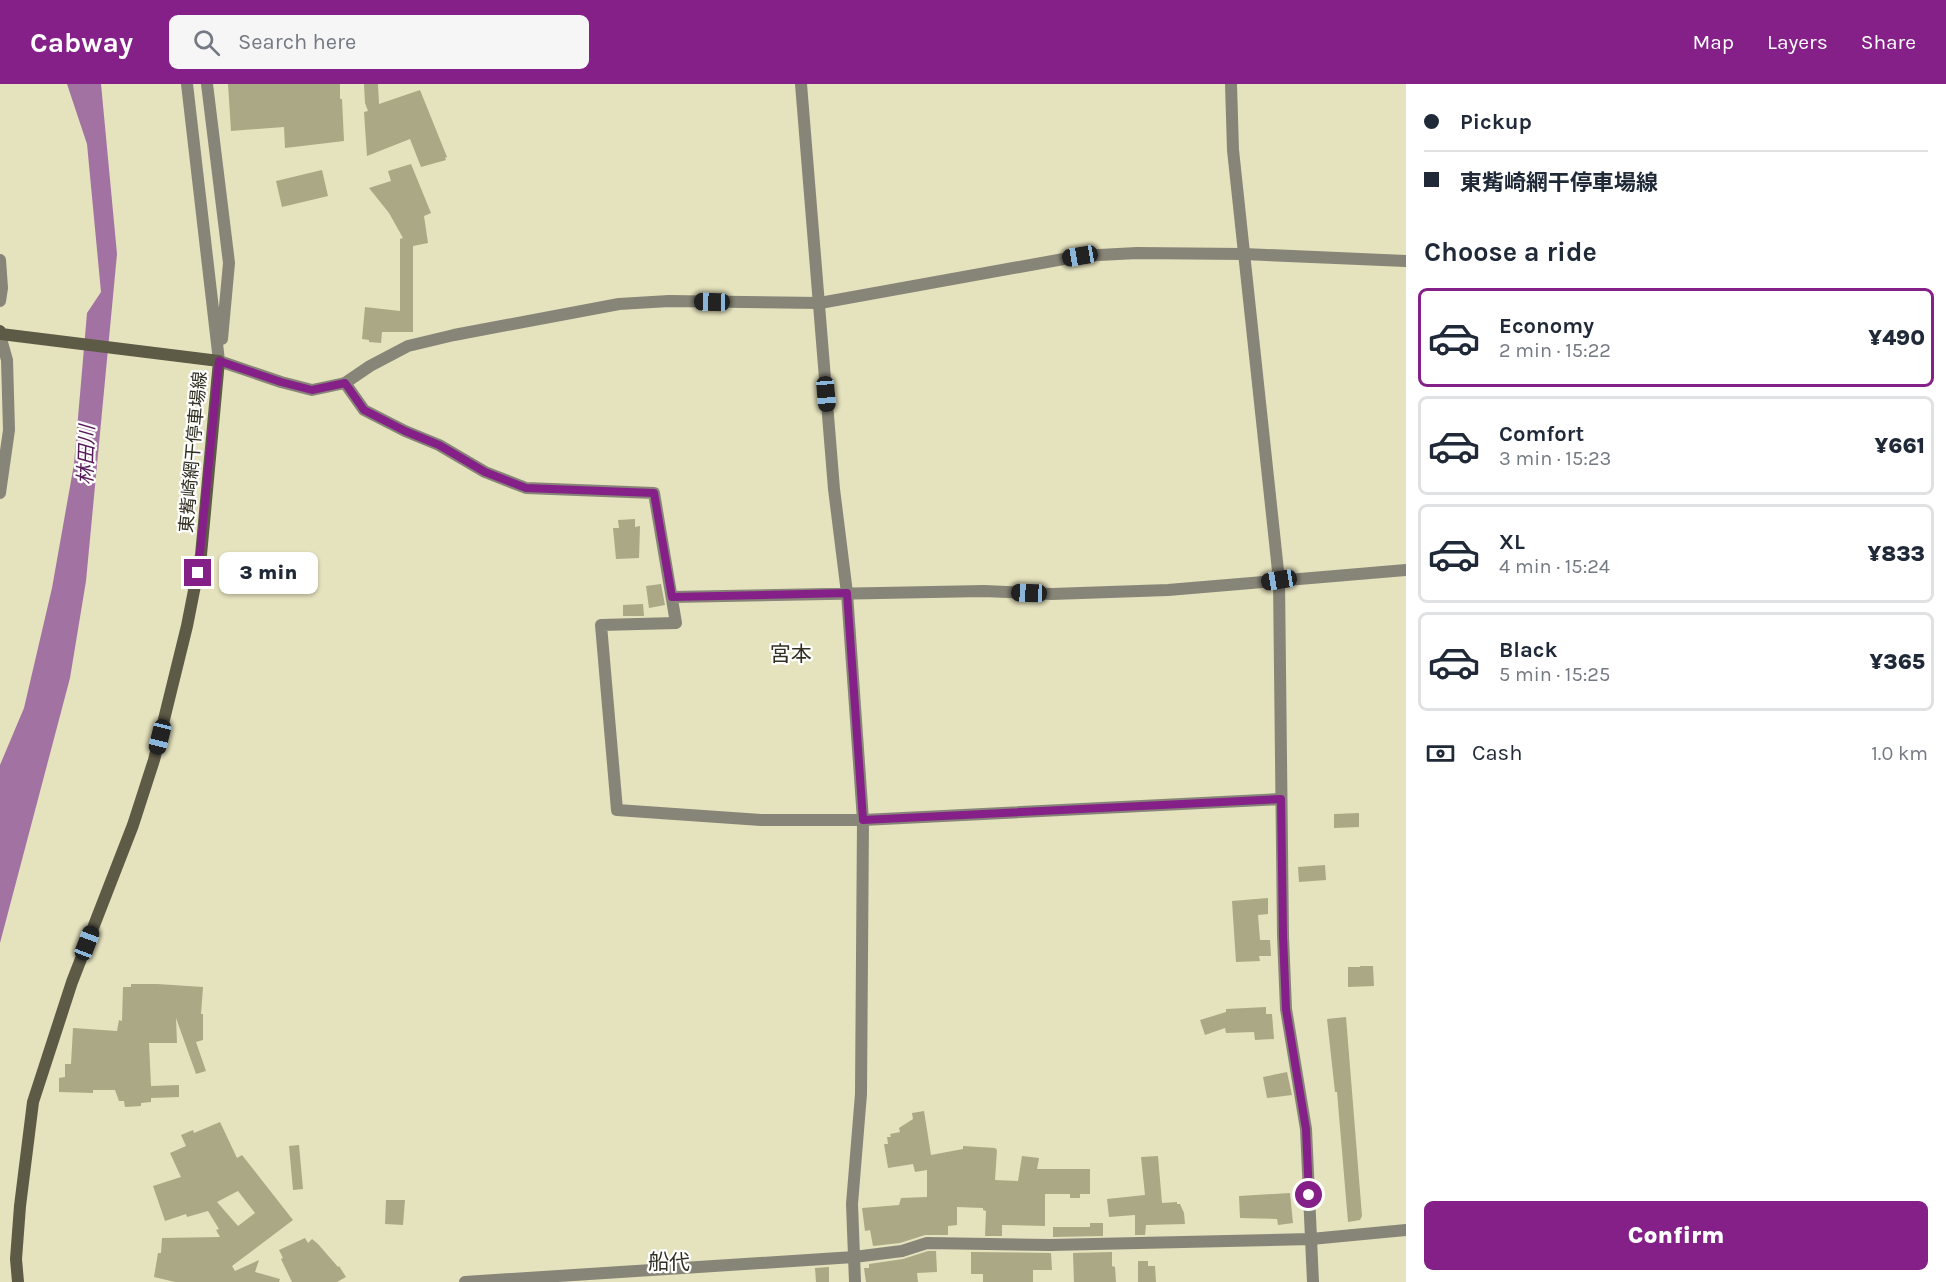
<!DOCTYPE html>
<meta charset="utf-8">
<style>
body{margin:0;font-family:Karla,"Noto Sans JP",sans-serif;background:#f6f6f7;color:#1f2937;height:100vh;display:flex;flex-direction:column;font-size:22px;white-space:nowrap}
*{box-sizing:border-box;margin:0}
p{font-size:20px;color:#747a83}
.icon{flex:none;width:33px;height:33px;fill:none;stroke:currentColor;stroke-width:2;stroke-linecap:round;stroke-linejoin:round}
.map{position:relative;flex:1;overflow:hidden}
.details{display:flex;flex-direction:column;background:#fff;width:540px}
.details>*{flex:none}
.hud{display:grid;align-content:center;height:132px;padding:0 18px;background:#fff}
.end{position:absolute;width:27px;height:27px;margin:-14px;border:8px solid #852089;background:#fff;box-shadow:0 0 0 3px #fff}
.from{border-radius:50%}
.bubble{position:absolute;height:42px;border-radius:9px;background:#fff;box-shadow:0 2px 4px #0004;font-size:20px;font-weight:800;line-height:42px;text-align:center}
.car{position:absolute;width:18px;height:36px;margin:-18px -9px;border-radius:8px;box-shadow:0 0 4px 2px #0007;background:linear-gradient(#222 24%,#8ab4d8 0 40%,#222 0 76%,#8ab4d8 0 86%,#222 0)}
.hud b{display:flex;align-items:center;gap:21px;height:57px;font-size:22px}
.hud b+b{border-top:2px solid #e0e1e3}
.hud i{width:15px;height:15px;background:#1f2937}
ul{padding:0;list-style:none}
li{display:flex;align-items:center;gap:18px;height:99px;margin:0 12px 9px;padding:0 6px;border:3px solid #e0e1e3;border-radius:9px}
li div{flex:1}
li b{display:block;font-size:22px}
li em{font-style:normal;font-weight:800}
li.on{border-color:#852089}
li>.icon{width:54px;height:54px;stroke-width:1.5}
h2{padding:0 18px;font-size:27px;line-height:72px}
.pay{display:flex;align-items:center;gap:15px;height:66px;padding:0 18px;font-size:22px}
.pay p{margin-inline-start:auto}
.button{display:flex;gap:12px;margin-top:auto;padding:12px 18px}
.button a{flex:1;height:69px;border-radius:9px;background:#852089;color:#fff;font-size:24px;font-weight:800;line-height:69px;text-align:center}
header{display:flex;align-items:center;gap:36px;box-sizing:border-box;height:84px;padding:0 30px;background:#852089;color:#fff}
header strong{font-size:28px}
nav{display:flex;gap:33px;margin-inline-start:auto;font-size:21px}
.search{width:420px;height:54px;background:#f6f6f7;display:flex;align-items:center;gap:15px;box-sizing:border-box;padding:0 21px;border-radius:9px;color:#747a83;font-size:22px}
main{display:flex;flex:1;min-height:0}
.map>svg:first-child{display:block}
.water{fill:#a272a2}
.building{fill:#aba885;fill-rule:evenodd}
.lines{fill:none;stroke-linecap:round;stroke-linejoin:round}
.minor{stroke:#878577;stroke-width:12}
.tertiary{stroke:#878577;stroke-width:12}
.secondary{stroke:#5d5b46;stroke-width:12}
.route{stroke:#852089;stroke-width:8}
.labels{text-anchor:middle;stroke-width:4.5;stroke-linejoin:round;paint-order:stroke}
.street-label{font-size:18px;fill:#312f21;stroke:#fff}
.water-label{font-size:20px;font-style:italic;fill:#561b58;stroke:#fff}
.quarter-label{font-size:21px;fill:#312f21;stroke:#fff}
</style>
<header>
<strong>Cabway</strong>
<div class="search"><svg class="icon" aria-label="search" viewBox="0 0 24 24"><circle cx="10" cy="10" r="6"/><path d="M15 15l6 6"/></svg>Search here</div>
<nav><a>Map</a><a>Layers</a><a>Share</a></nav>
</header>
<main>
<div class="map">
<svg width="1406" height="1198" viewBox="0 0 1406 1198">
<rect width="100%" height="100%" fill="#e5e2be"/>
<path class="water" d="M 67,0 L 101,0 L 117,170 L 86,497 L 70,594 L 0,859 L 0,681 L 24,624 L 52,504 L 74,380 L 87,229 L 101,208 L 87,60 Z"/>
<path class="building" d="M 228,0 L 340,0 L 340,15 L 342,15 L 344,57 L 285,64 L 284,43 L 231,47 Z
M 364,0 L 378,0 L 379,20 L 420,6 L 447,73 L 445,74 L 446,76 L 421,83 L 410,55 L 367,72 L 364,28 L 368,27 L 365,19 Z
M 411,80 L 431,129 L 424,132 L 428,159 L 413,162 L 413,248 L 382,248 L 381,259 L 369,258 L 369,256 L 362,255 L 365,223 L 400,227 L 400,155 L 403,154 L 389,129 L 369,104 L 391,97 L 388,87 Z
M 322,86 L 328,112 L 282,123 L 276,97 Z
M 635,435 L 635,443 L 640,442 L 639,474 L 616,475 L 613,444 L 619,444 L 618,436 Z
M 661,500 L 665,521 L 649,524 L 646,502 Z
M 643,520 L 644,532 L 623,532 L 623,521 Z
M 1359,729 L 1359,743 L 1334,744 L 1334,730 Z
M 1325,781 L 1326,796 L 1299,798 L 1298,783 Z
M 1268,814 L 1268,830 L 1258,831 L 1260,856 L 1270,856 L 1271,872 L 1259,872 L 1260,877 L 1236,878 L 1232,817 Z
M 1360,882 L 1373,882 L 1374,902 L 1348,903 L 1348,883 L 1360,883 Z
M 131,900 L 157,900 L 203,903 L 201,930 L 203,930 L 203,956 L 196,958 L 206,987 L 196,990 L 176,934 L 177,959 L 149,959 L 151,1002 L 179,1001 L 179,1013 L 151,1014 L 151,1018 L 141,1019 L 141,1022 L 125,1023 L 124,1017 L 119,1017 L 115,1006 L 93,1006 L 93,1009 L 59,1008 L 59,994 L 65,993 L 65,980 L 71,980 L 73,944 L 117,947 L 119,936 L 122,937 L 123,903 L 131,903 Z
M 1266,923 L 1266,930 L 1272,930 L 1274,955 L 1255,956 L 1254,948 L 1226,949 L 1225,944 L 1205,951 L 1200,936 L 1226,928 L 1226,925 Z
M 1346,933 L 1362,1132 L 1360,1136 L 1348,1138 L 1337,1008 L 1335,1008 L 1327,935 Z
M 1287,988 L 1292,1011 L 1267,1014 L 1263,993 Z
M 924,1027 L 931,1071 L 963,1065 L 963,1062 L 995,1064 L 997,1066 L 995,1096 L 1018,1097 L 1022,1072 L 1039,1074 L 1037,1085 L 1090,1085 L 1090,1110 L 1080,1110 L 1080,1114 L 1070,1114 L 1070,1110 L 1045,1110 L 1045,1142 L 1002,1141 L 1002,1152 L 985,1152 L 986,1127 L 983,1126 L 983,1124 L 957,1123 L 957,1141 L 948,1142 L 948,1151 L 925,1151 L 900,1159 L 873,1162 L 870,1146 L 865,1147 L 862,1124 L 899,1121 L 901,1114 L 927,1113 L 927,1086 L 915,1088 L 913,1080 L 888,1084 L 884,1060 L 888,1060 L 887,1053 L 891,1053 L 890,1050 L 900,1048 L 899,1044 L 913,1035 L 912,1029 Z
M 220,1038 L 237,1074 L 242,1071 L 293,1136 L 232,1182 L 235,1187 L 259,1176 L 255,1188 L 280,1195 L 279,1198 L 175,1198 L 154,1193 L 158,1169 L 161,1169 L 162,1154 L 220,1153 L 216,1146 L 219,1145 L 208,1127 L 187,1133 L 186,1130 L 165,1137 L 153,1102 L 181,1093 L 170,1069 L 186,1062 L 181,1051 L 193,1046 L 194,1049 ZM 238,1107 L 255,1129 L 238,1142 L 217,1118 Z
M 299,1061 L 303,1105 L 293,1106 L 289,1062 Z
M 1158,1072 L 1162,1119 L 1177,1118 L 1177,1120 L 1180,1120 L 1184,1129 L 1185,1140 L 1146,1141 L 1145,1151 L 1135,1151 L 1135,1131 L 1109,1133 L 1107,1115 L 1145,1111 L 1141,1073 Z
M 1290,1109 L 1293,1139 L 1278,1141 L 1277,1135 L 1240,1134 L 1239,1112 Z
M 386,1116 L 405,1116 L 403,1141 L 385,1140 Z
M 1090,1139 L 1103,1139 L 1103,1152 L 1053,1153 L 1053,1143 L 1090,1143 Z
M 305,1154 L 308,1159 L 312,1155 L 318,1160 L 338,1183 L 339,1182 L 346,1193 L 337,1198 L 292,1198 L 281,1175 L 283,1174 L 279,1166 Z
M 928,1167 L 936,1167 L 937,1188 L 917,1189 L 918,1198 L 866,1198 L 864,1184 L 869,1184 L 869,1180 L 903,1175 Z
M 971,1168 L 1051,1169 L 1052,1186 L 1033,1186 L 1033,1198 L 983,1198 L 983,1190 L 971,1190 Z
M 1112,1168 L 1112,1182 L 1115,1183 L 1116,1198 L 1074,1198 L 1073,1169 Z
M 1138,1177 L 1148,1177 L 1148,1182 L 1155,1182 L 1156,1198 L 1138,1198 Z
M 829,1183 L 829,1198 L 816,1198 L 815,1184 Z"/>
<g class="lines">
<path class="minor" d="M 187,0 L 219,277
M 207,0 L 229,179 L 222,255
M 801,0 L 834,405 L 847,509 L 863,736 L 861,1010 L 852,1120 L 855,1198
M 1231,0 L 1233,66 L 1279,496 L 1283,852 L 1286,925 L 1306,1045 L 1313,1198
M 0,176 L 2,204 L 0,217
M 0,251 L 7,276 L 9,346 L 0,409
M 219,277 L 281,298 L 312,306 L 345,299 L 364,326 L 405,347 L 439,361 L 485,388 L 526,404 L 654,409 L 676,539 L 601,541 L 617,726 L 761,736 L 863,736 L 1281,715
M 672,513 L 984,507 L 1052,510 L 1168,506 L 1406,486
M 465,1198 L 854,1173 L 902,1167 L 927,1159 L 1050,1161 L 1311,1155 L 1406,1146"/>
<path class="tertiary" d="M 345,299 L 370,282 L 408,262 L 454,251 L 619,220 L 669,217 L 820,219 L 1080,172 L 1137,169 L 1244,170 L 1406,177"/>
<path class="secondary" d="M 0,247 L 1,250 L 219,277 L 201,471 L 187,542 L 154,676 L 133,741 L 72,898 L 33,1018 L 20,1122 L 16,1175 L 18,1198"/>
</g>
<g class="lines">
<path class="route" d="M 198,489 L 219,277 L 281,298 L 312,306 L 345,299 L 364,326 L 405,347 L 439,361 L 485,388 L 526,404 L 654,409 L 672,513 L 847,509 L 863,736 L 1281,715 L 1283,852 L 1286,925 L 1306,1045 L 1309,1111"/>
</g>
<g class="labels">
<g class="street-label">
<text transform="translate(193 368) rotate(-85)" y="6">東觜崎網干停車場線</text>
</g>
<g class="water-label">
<text transform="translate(86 371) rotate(-88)" y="7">林田川</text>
</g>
<g class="quarter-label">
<text x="791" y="577">宮本</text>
<text x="669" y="1185">船代</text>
</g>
</g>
</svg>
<i class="end from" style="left:1309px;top:1111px"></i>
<i class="end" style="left:198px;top:489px"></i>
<div class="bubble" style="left:219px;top:468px;width:99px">3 min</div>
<i class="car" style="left:1080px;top:172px;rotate:260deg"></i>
<i class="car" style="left:712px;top:218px;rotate:271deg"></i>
<i class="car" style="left:826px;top:310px;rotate:175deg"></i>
<i class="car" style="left:1279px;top:496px;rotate:261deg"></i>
<i class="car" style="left:1029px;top:509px;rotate:272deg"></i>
<i class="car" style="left:160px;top:653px;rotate:194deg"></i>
<i class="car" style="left:87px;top:859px;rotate:21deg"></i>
</div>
<section class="details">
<div class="hud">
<b><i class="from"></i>Pickup</b>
<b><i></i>東觜崎網干停車場線</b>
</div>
<h2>Choose a ride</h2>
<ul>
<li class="on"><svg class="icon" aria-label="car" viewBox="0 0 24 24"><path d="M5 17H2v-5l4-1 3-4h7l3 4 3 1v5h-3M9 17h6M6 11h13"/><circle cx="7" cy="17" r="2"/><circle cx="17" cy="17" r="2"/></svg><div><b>Economy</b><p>2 min · 15:22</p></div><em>¥490</em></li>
<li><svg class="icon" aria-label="car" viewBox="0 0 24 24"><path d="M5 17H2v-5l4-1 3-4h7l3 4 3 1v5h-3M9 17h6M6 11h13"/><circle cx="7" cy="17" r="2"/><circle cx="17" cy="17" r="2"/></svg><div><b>Comfort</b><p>3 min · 15:23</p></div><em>¥661</em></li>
<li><svg class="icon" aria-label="car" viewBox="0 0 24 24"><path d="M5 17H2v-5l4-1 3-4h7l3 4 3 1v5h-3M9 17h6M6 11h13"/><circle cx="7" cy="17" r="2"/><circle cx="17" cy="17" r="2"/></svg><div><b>XL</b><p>4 min · 15:24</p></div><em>¥833</em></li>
<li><svg class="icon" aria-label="car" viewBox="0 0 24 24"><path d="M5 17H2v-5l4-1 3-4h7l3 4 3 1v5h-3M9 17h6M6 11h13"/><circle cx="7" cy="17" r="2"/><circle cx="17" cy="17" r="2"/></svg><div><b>Black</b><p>5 min · 15:25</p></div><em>¥365</em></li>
</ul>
<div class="pay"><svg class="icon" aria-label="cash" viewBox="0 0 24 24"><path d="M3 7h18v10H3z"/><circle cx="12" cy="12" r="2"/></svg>Cash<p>1.0 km</p></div>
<div class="button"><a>Confirm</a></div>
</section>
</main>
